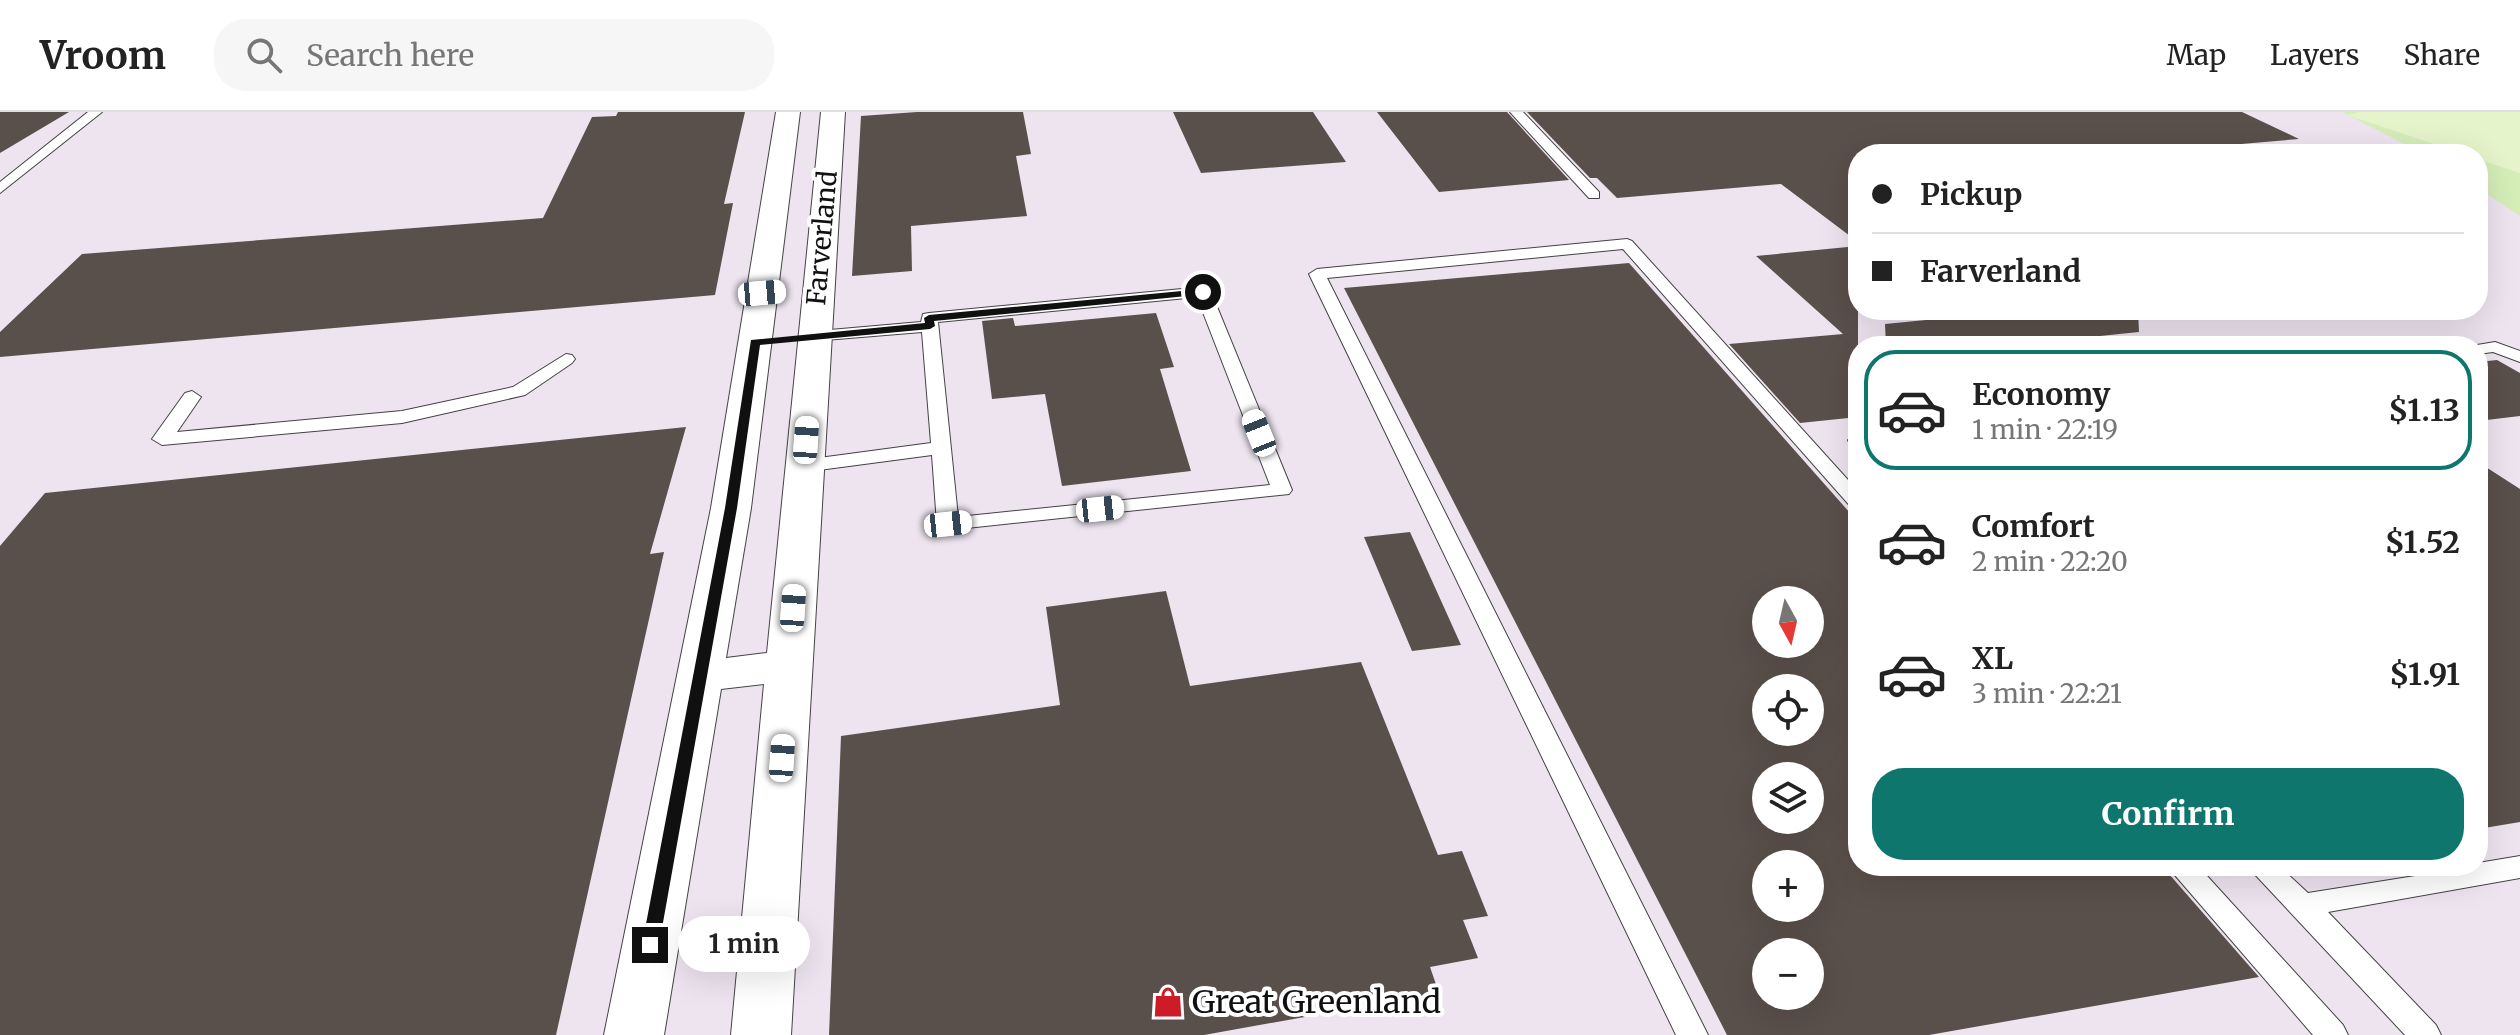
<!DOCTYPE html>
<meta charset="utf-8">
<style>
body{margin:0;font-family:Merriweather,serif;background:#f6f6f6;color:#222;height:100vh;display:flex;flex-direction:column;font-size:30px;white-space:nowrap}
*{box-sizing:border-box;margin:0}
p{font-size:26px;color:#767676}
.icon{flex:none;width:44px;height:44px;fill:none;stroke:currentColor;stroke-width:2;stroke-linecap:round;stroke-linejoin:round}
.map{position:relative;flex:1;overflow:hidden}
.details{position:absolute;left:1848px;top:224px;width:640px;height:540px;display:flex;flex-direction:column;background:#fff;border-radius:32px;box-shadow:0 8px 32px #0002}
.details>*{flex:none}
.hud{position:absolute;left:1848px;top:32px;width:640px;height:176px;border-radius:32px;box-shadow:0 8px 32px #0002;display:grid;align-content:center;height:176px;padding:0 24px;background:#fff}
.needle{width:52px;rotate:172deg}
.controls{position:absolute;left:1752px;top:474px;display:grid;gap:16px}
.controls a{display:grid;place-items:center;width:72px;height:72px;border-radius:50%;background:#fff;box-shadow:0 8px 32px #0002;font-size:40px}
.end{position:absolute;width:36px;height:36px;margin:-18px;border:10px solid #101010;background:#fff;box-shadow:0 0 0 4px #fff}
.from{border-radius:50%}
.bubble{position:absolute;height:56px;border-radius:28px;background:#fff;box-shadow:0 8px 32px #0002;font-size:26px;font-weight:700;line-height:56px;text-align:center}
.car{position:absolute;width:24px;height:48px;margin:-24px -12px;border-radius:10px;box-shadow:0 0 6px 2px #0007;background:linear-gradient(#fff 24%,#345 0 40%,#fff 0 76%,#345 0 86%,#fff 0)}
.hud b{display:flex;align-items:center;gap:28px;height:76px;font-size:30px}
.hud b+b{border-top:2px solid #e0e0e0}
.hud i{width:20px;height:20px;background:#222}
ul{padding:14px 0 0;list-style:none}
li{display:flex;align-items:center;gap:24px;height:120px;margin:0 16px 12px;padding:0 8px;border:4px solid transparent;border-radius:32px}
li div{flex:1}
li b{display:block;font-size:30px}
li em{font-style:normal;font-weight:700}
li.selected{border-color:#0f766e}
li>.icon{width:72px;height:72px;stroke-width:1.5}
.cta{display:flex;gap:16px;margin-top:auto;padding:16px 24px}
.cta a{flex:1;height:92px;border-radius:32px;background:#0f766e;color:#fff;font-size:32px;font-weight:700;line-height:92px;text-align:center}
header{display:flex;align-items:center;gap:48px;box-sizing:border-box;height:112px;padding:0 40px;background:#fff;border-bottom:2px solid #e0e0e0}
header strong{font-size:38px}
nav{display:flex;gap:44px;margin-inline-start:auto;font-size:28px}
.search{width:560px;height:72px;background:#f6f6f6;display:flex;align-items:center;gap:20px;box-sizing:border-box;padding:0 28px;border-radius:32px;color:#767676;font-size:30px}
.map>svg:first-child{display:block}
.industrial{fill:#ede4ef;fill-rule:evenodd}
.green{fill:#d5eeb8}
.pitch{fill:#e6f4cb}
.building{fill:#5a504b;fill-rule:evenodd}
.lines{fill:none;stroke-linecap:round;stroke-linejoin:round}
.service-casing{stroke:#434343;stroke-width:2}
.minor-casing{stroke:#434343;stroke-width:2}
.service{fill:#fff;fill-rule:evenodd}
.minor{fill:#fff;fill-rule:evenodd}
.route{fill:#101010}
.labels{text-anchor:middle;stroke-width:8;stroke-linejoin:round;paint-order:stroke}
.street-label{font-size:26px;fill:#101010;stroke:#fff}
.near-poi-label{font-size:32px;fill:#101010;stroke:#fff;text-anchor:start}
</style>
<header>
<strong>Vroom</strong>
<div class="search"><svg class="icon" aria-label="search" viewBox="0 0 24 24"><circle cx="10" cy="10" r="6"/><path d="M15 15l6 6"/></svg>Search here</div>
<nav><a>Map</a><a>Layers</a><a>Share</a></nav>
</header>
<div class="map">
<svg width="2520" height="923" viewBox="0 0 2520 923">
<rect width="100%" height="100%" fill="#fffcf3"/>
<path class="industrial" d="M 0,0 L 2520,0 L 2520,923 L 0,923 ZM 1858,42 L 2478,42 L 2478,198 L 1858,198 ZM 1858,234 L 2478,234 L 2478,754 L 1858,754 ZM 1766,488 L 1810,488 L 1810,532 L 1766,532 ZM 1766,576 L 1810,576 L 1810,620 L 1766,620 ZM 1766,664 L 1810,664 L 1810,708 L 1766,708 ZM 1766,752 L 1810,752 L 1810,796 L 1766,796 ZM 1766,840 L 1810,840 L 1810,884 L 1766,884 Z"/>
<path class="green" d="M 2342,0 L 2520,0 L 2520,104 L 2478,76 L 2478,42 L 2424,42 Z"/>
<path class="pitch" d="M 2360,0 L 2520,0 L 2520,61 L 2478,47 L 2478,42 L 2464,42 L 2347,3 Z"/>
<path class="building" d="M 0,0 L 69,0 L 0,41 Z
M 618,0 L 745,0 L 724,92 L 733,91 L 715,183 L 0,245 L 0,220 L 82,142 L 543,106 L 592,5 L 616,4 Z
M 917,0 L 1023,0 L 1031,42 L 1016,44 L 1027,104 L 911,114 L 912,159 L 852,164 L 861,4 Z
M 1173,0 L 1313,0 L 1346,50 L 1201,61 Z
M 1377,0 L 1507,0 L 1569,68 L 1439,80 Z
M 1527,0 L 2242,0 L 2299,27 L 2125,42 L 1858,42 L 1858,130 L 1781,72 L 1617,86 L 1597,66 L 1590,66 Z
M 1858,134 L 1858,305 L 1800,311 L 1729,232 L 1843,222 L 1756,144 Z
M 1629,151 L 1858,410 L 1858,754 L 2162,754 L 2259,865 L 1929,923 L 1727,923 L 1344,176 ZM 1766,488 L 1810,488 L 1810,532 L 1766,532 ZM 1766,576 L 1810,576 L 1810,620 L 1766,620 ZM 1766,664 L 1810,664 L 1810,708 L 1766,708 ZM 1766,752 L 1810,752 L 1810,796 L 1766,796 ZM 1766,840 L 1810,840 L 1810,884 L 1766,884 Z
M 2028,198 L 2138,198 L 2139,220 L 2002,234 L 1886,234 L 1885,212 Z
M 1156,201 L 1174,255 L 1160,257 L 1191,359 L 1062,374 L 1045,282 L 992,287 L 982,209 L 1013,206 L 1015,214 Z
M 2497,248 L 2520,261 L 2520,304 L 2478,309 L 2478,250 Z
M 686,315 L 650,442 L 664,440 L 556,923 L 0,923 L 0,434 L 45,381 Z
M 2478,350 L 2520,377 L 2520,710 L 2478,717 Z
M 1410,420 L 1461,533 L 1412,539 L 1364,425 Z
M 1166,479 L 1190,574 L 1361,550 L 1438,743 L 1462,739 L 1488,804 L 1463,808 L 1478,846 L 1430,855 L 1439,881 L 1204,923 L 829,923 L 841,624 L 1060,593 L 1046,495 Z"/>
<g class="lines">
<g class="service-casing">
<path id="service" d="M 88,0 L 102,0 L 0,81 L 0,70 Z
M 1510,0 L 1523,0 L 1599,80 L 1599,86 L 1589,86 Z
M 1627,127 L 1632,129 L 1858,379 L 1858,397 L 1851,395 L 1623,137 L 1327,166 L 1708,923 L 1676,923 L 1309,162 L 1317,157 Z
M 1203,175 L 1211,180 L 1292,378 L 1289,382 L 948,418 L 937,412 L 932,343 L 804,360 L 794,354 L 804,348 L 931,331 L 922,220 L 813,229 L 804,224 L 807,220 L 921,210 L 923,202 L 929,201 ZM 1197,185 L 1270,373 L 958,405 L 938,210 Z
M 2495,230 L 2520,239 L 2520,250 L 2493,240 L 2478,242 L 2478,234 L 2471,234 Z
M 566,242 L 572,243 L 575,247 L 572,251 L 525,283 L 402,311 L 162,333 L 152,327 L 185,281 L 192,279 L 201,285 L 177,320 L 402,299 L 513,275 Z
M 1858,322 L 1858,336 L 1851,334 L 1848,328 Z
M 2520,744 L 2520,766 L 2328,800 L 2436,913 L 2441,923 L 2405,923 L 2247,754 L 2279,754 L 2308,781 L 2478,754 L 2478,751 Z
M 2167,754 L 2198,754 L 2343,913 L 2348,923 L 2313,923 Z"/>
</g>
<g class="minor-casing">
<path id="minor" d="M 776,0 L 800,0 L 751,396 L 726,546 L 767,541 L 821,0 L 845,0 L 791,923 L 731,923 L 764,572 L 721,577 L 664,923 L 604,923 L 711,396 Z"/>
</g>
<use href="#service" class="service"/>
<use href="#minor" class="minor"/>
</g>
<path class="route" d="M 1203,177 L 1207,182 L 934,209 L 935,214 L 930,217 L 760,233 L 737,396 L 659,833 L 656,838 L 644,838 L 642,833 L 725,396 L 751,228 L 925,211 L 924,206 L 929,203 Z"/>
<defs>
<g id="shop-bare" transform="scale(2.4)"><path d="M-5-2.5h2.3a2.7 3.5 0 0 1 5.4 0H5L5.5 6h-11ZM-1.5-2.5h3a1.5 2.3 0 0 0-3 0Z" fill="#cd1b27" stroke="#fff" stroke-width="2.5" paint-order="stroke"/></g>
</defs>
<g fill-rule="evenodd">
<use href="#shop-bare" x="1168" y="890"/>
</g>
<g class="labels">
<g class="street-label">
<text transform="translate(822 126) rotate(-85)" y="9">Farverland</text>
</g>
<g class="near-poi-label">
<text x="1192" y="901">Great Greenland</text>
</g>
</g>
</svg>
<div class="controls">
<a><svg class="needle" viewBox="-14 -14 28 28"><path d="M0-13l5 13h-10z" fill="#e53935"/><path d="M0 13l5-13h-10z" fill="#767676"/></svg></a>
<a><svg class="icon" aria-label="locate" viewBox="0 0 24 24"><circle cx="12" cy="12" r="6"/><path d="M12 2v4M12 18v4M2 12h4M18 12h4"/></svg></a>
<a><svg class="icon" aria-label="layers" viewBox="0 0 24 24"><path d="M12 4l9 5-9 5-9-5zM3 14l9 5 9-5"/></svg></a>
<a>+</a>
<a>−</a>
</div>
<i class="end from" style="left:1203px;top:180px"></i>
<i class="end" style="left:650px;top:833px"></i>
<div class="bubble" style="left:678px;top:804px;width:132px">1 min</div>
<i class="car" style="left:762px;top:181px;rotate:85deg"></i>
<i class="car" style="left:1259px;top:321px;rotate:338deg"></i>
<i class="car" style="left:806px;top:328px;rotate:4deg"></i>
<i class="car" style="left:1100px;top:397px;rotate:84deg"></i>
<i class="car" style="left:948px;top:412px;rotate:84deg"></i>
<i class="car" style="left:793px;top:496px;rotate:4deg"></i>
<i class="car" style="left:782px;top:646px;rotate:4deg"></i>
<div class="hud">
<b><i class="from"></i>Pickup</b>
<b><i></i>Farverland</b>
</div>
<section class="details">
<ul>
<li class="selected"><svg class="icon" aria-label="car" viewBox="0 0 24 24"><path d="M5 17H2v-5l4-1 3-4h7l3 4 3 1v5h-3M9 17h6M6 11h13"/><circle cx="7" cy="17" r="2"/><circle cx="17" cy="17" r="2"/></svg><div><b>Economy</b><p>1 min · 22:19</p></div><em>$1.13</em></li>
<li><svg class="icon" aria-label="car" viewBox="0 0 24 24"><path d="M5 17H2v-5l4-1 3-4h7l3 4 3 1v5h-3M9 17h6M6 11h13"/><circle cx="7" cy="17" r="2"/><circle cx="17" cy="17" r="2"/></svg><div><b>Comfort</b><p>2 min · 22:20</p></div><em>$1.52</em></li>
<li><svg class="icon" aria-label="car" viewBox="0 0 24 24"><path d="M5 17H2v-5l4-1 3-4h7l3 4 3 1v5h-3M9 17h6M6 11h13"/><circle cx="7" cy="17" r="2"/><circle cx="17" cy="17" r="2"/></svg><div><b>XL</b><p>3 min · 22:21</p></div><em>$1.91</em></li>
</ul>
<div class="cta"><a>Confirm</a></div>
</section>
</div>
